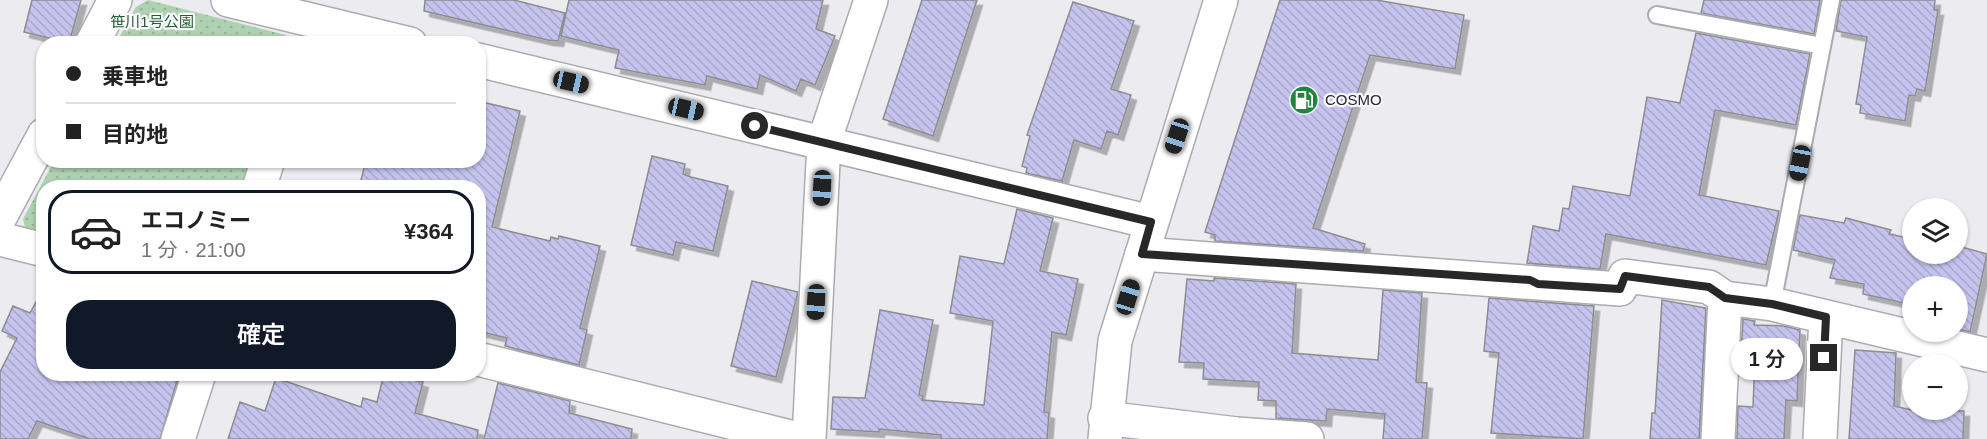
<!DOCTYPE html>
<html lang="ja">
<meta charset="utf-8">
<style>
body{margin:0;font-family:Helvetica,"Noto Sans JP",sans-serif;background:#f6f6f6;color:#222;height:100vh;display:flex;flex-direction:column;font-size:22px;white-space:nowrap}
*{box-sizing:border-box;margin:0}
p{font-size:20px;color:#767676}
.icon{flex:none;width:33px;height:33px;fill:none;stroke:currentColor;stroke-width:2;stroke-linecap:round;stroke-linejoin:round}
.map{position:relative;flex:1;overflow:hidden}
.drawer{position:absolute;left:36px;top:180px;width:450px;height:201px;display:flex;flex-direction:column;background:#fff;border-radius:24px;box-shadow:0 2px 4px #0004}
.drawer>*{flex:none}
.guide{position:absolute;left:36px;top:36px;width:450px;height:132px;border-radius:24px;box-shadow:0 2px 4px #0004;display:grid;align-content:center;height:132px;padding:0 30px;background:#fff}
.controls{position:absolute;left:1902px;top:198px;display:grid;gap:12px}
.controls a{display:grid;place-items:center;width:66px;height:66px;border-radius:50%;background:#fff;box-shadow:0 2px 4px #0004;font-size:30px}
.end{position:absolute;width:27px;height:27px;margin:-14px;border:8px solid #28282a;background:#fff;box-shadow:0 0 0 3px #fff}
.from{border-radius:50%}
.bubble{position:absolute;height:42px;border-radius:21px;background:#fff;box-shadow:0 2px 4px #0004;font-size:20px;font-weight:600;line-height:42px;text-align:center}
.car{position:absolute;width:18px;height:36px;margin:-18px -9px;border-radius:8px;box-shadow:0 0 4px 2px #0007;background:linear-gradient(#222 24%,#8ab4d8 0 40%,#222 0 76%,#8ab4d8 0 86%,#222 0)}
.guide b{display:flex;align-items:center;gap:21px;height:57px;font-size:22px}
.guide b+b{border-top:2px solid #e0e0e0}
.guide i{width:15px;height:15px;background:#222}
ul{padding:10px 0 0;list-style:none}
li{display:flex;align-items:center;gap:18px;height:84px;margin:0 12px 9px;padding:0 18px;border:3px solid #e0e0e0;border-radius:24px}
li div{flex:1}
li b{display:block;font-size:22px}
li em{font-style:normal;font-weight:600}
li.current{border-color:#111827}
li>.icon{width:54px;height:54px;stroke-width:1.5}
.cta{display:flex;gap:12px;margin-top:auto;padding:12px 30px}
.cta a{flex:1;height:69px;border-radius:24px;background:#111827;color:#fff;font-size:24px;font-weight:600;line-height:69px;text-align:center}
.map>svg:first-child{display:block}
.green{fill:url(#green-dots)}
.building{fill:url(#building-back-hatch);stroke:#8c8c91;stroke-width:1.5;filter:url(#shadow)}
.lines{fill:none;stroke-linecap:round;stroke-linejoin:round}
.lane-casing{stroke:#ababb0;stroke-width:20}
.street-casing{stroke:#ababb0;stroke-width:36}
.secondary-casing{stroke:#ababb0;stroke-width:36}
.lane{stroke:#fff;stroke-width:16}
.street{stroke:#fff;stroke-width:33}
.secondary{stroke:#fff;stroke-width:33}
.route{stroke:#28282a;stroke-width:8}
.labels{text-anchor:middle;stroke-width:4.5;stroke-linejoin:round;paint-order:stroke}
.park-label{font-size:15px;fill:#275c32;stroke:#f8f8fd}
.poi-label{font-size:15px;fill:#28282a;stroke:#f8f8fd;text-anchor:start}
</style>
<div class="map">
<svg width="1987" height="439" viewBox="0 0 1987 439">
<defs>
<pattern id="green-dots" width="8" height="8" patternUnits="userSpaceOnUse" patternTransform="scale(1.5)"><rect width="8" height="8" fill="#add1b1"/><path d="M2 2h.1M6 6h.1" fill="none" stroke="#95b398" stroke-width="1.8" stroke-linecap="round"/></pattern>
<pattern id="building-back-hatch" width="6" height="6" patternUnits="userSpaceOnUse" patternTransform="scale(1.5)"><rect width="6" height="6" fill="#c5c3ee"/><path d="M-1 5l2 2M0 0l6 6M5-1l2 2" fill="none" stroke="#a9a8cc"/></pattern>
<filter id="shadow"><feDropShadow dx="5.5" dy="5.5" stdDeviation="0" flood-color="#0004"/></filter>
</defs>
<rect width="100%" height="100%" fill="#ebebf0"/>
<path class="green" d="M 148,0 L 286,35 L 288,43 L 116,43 L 136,7 Z
M 54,161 L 256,161 L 248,187 L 44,188 L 43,236 L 26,231 L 23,219 Z"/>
<path class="building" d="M 32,0 L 81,0 L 69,43 L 24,32 Z
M 425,0 L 514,0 L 565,13 L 558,41 L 548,40 L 424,11 Z
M 569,0 L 823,0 L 816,29 L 835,36 L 815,85 L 801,79 L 796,91 L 760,75 L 757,89 L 707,76 L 705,85 L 615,68 L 619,50 L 561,36 Z
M 922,0 L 977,0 L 933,136 L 883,119 Z
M 1280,0 L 1376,0 L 1464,15 L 1455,69 L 1370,55 L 1313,228 L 1365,244 L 1363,251 L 1215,241 L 1215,235 L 1205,232 Z
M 1704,0 L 1820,0 L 1814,34 L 1701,13 Z
M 1841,0 L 1935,0 L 1934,10 L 1938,10 L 1925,91 L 1917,89 L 1915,96 L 1909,95 L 1905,121 L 1860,113 L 1861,105 L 1856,104 L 1867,37 L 1836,31 Z
M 1073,2 L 1134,21 L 1111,89 L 1131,95 L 1118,135 L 1107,131 L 1101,149 L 1074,140 L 1062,181 L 1026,173 L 1027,168 L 1022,166 L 1030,136 L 1027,135 Z
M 1696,33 L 1810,54 L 1796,125 L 1715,110 L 1699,195 L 1779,211 L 1766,265 L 1606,234 L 1600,269 L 1527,263 L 1533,226 L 1559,231 L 1563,208 L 1569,209 L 1573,186 L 1630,196 L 1647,97 L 1680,103 Z
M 478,101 L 520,111 L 492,227 L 550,241 L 551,237 L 558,239 L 559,236 L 600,246 L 580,328 L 587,330 L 579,365 L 505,346 L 507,338 L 478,331 L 478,188 L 359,188 L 366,160 L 478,160 Z
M 652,156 L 685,164 L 683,174 L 691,177 L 728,186 L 713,251 L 676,242 L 673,255 L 631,245 Z
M 1017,209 L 1053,218 L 1040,271 L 1078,279 L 1066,335 L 1052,332 L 1044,412 L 1049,413 L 1047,439 L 941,439 L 941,435 L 879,429 L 879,432 L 831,429 L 833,397 L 865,398 L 880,310 L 933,320 L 919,395 L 923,396 L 922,400 L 984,405 L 993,321 L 950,313 L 960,256 L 1004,264 Z
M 1800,215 L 1844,223 L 1846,218 L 1891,230 L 1889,234 L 1912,239 L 1912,254 L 1958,254 L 1958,246 L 1987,254 L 1970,332 L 1958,329 L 1958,286 L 1912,286 L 1909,304 L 1863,294 L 1864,284 L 1830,278 L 1835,260 L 1793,250 Z
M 1214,278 L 1296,284 L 1292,353 L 1378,360 L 1383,290 L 1422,293 L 1416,382 L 1427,383 L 1422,439 L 1383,439 L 1385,414 L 1327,409 L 1326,421 L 1276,418 L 1276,401 L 1258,400 L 1259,382 L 1203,379 L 1204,363 L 1179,362 L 1187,279 L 1214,281 Z
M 752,281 L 798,292 L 776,377 L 731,366 Z
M 44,287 L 44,374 L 179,374 L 160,439 L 90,439 L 37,421 L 28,439 L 0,439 L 0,372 L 17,338 L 2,331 L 13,306 L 30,313 Z
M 1489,298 L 1594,306 L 1583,439 L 1491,433 L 1499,353 L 1484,351 Z
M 1662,300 L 1706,308 L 1699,439 L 1650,439 L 1652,413 L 1655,413 Z
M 1743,319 L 1755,321 L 1754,325 L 1784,326 L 1800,330 L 1797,401 L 1786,400 L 1784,439 L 1737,439 L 1738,406 L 1753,407 L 1755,355 L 1741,354 Z
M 1855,350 L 1896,353 L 1894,406 L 1912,410 L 1964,411 L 1963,439 L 1849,439 Z
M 384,374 L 423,382 L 415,413 L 478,430 L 477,439 L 228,439 L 240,402 L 265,411 L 276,378 L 361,407 L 363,398 L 377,402 Z
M 498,383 L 570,401 L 569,413 L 632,429 L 631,439 L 484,439 Z"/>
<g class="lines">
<g class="lane-casing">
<path id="lane" d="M 1657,15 L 1822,46
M 1772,304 L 1831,0"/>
</g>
<g class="street-casing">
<path id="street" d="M 228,0 L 410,44
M 92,44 L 115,0
M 478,60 L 1151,222
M 259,188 L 268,160
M 0,217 L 44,135
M 0,239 L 44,250
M 1142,254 L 1620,289 L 1625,276 L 1709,287 L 1725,298 L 1772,304 L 1987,355
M 478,359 L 798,439
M 1105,418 L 1237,434 L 1307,439
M 178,439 L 199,374
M 809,439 L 824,142 L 871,0
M 1718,439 L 1725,298
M 1820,439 L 1826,317"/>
</g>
<g class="secondary-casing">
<path id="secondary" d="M 1105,439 L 1115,341 L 1221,0"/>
</g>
<use href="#lane" class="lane"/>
<use href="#street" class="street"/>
<use href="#secondary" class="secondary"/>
</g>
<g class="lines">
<path class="route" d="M 755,126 L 1151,222 L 1142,254 L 1530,280 L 1538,284 L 1620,289 L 1625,276 L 1709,287 L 1725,298 L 1772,304 L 1826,317 L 1824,358"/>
</g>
<defs>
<g id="fuel-disc" transform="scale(1.5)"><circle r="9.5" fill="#1f873d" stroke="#f8f8fd"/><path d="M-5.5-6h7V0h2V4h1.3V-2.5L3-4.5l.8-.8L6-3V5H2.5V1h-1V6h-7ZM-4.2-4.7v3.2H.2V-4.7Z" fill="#fff"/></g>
</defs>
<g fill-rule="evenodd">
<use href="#fuel-disc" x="1304" y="100"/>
</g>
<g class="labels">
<g class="park-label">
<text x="152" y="27">笹川1号公園</text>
</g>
<g class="poi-label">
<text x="1325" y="105">COSMO</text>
</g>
</g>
</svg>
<div class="controls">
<a><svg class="icon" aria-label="layers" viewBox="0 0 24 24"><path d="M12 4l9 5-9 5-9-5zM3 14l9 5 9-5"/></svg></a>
<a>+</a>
<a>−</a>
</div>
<i class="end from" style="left:755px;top:126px"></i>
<i class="end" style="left:1824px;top:358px"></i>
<div class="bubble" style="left:1731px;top:338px;width:72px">1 分</div>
<i class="car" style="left:571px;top:82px;rotate:103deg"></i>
<i class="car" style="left:686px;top:109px;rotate:103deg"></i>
<i class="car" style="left:1177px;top:136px;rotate:198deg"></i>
<i class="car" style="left:1800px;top:163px;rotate:191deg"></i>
<i class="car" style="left:822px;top:188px;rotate:183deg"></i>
<i class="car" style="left:1128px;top:297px;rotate:17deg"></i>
<i class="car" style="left:816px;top:302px;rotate:183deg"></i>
<div class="guide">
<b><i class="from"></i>乗車地</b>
<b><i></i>目的地</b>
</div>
<section class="drawer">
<ul>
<li class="current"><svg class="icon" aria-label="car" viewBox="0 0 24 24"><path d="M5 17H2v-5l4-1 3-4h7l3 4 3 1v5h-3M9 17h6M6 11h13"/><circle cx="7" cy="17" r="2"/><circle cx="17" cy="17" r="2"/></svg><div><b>エコノミー</b><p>1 分 · 21:00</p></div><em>¥364</em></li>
</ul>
<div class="cta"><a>確定</a></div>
</section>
</div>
